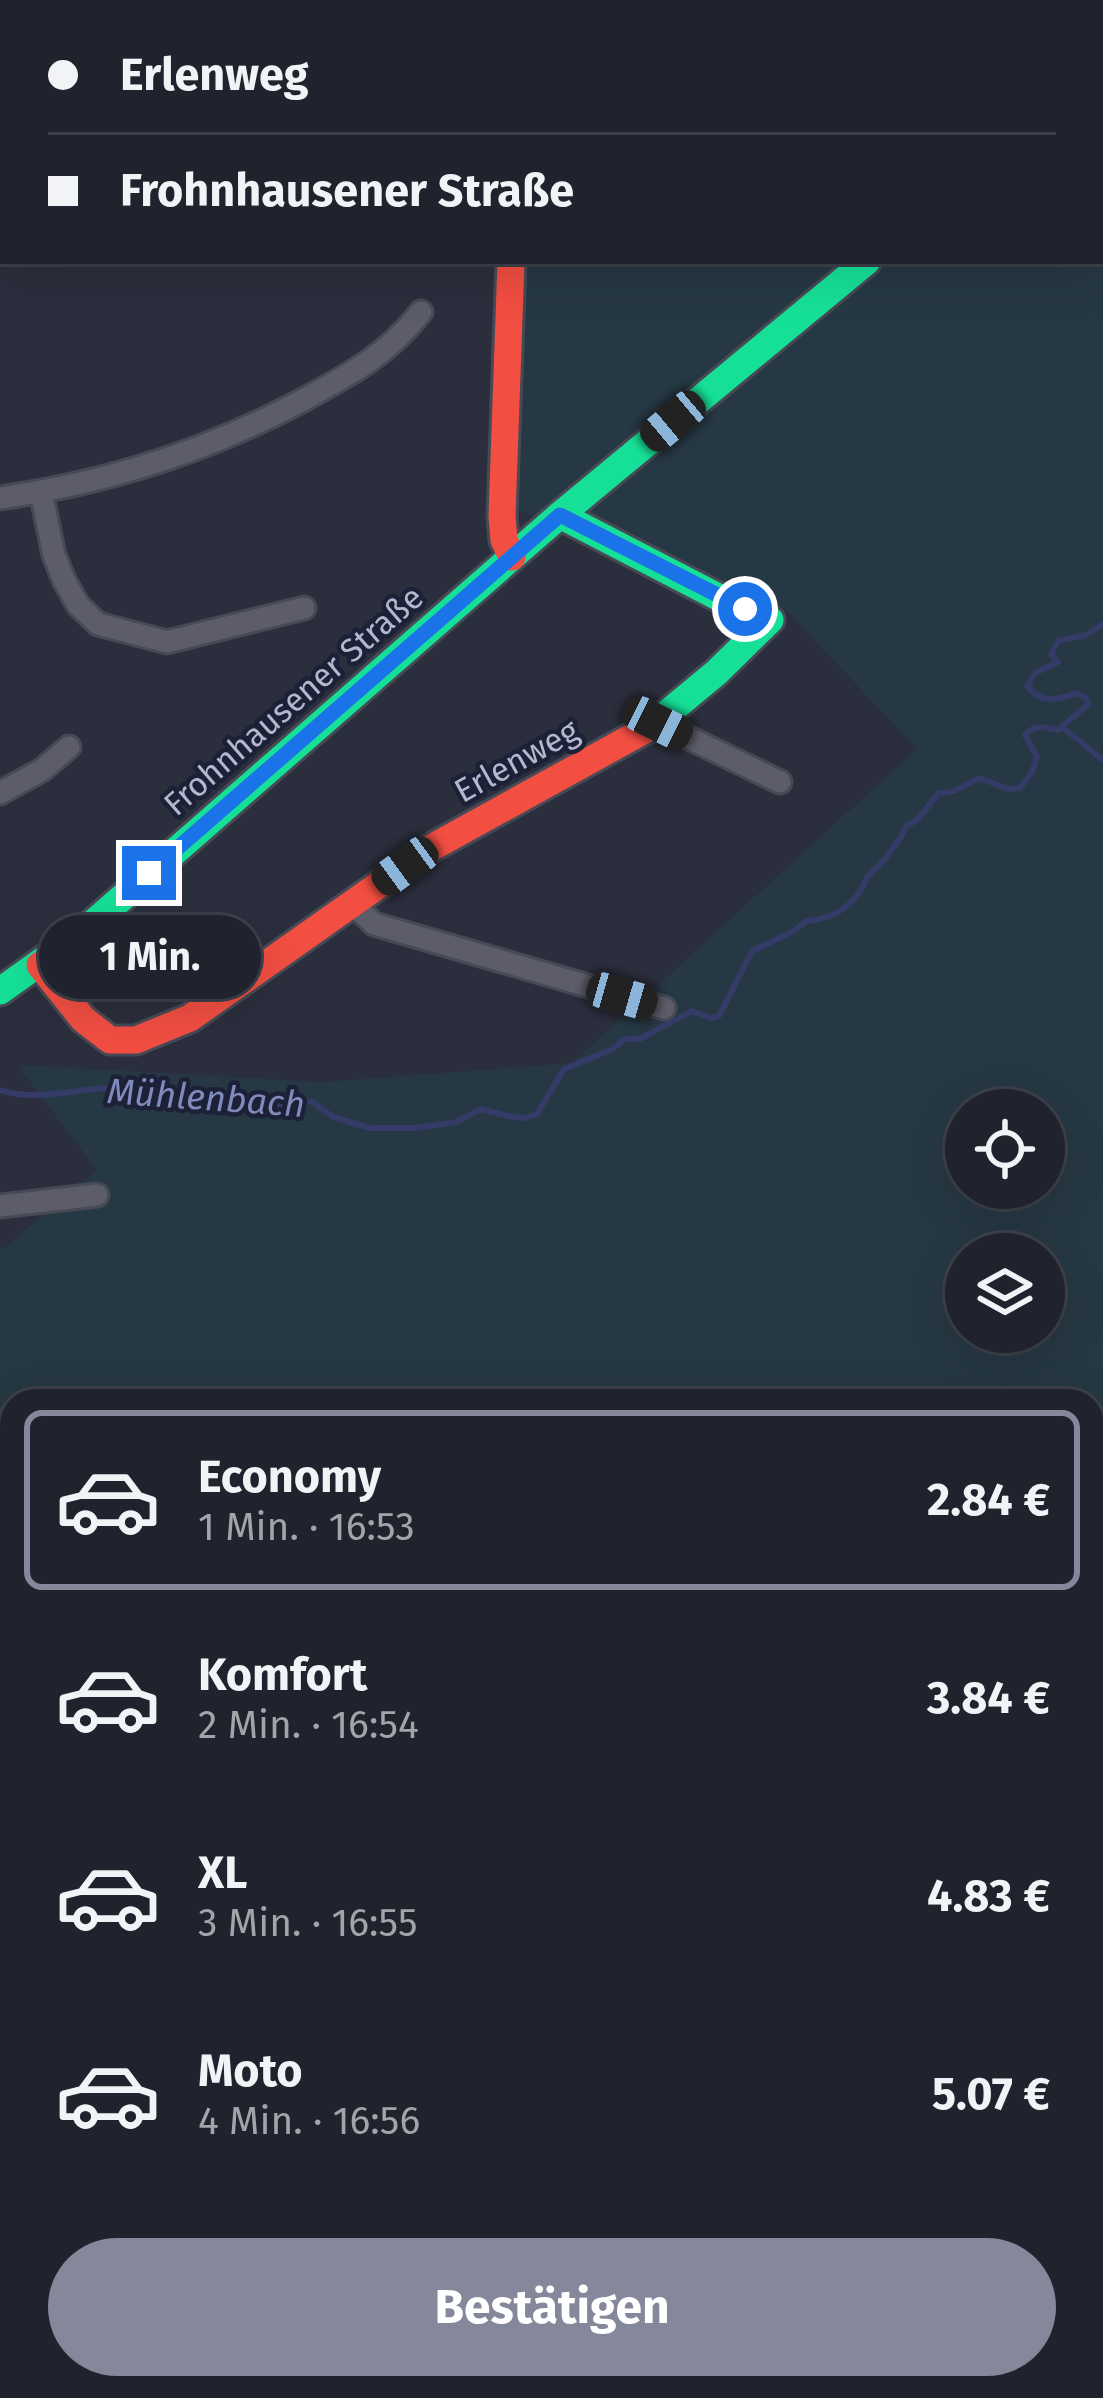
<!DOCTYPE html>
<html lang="de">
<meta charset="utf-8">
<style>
body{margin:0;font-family:"Fira Sans",sans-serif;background:#282a35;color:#f1f3f6;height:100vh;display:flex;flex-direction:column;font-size:45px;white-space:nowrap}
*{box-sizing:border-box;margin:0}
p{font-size:39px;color:#a2a4aa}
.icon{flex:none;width:66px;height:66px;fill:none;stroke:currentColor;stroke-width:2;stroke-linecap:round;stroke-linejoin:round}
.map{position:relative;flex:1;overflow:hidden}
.drawer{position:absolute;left:0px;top:1389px;width:1104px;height:1011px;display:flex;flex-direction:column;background:#20222d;border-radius:36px 36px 0 0;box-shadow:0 12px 48px #0002,0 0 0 3px #3d3f49}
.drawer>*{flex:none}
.hud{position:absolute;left:0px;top:0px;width:1104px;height:264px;box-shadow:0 12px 48px #0002,0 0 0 3px #3d3f49;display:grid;align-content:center;height:264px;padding:0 48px;background:#20222d}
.controls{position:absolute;left:945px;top:1089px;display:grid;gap:24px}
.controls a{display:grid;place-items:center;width:120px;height:120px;border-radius:50%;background:#20222d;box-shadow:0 12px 48px #0002,0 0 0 3px #3d3f49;font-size:60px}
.end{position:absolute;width:54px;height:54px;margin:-27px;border:15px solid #1a73e8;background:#fff;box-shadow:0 0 0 6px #fff}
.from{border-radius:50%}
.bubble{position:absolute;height:84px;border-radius:42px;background:#20222d;box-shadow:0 12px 48px #0002,0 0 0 3px #3d3f49;font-size:39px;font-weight:700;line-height:84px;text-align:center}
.car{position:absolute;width:36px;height:72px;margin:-36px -18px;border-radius:15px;box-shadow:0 0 9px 3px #0007;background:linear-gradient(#222 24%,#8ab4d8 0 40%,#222 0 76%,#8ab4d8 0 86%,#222 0)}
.hud b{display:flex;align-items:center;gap:42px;height:114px;font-size:45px}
.hud b+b{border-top:3px solid #3d3f49}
.hud i{width:30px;height:30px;background:#f1f3f6}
ul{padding:21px 0 0;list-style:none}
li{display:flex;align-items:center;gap:36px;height:180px;margin:0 24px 18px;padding:0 24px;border:6px solid transparent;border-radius:18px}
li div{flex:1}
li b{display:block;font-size:45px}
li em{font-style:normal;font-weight:700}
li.selected{border-color:#85889a}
li>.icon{width:108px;height:108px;stroke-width:1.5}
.action{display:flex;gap:24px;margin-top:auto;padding:24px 48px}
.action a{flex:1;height:138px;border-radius:72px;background:#85889a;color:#fff;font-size:48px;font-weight:700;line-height:138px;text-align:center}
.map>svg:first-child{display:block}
.green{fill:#263843;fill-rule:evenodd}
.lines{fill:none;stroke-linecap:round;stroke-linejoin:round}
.stream{stroke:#333b66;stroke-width:6}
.street-casing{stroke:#474a55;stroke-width:27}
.fast-casing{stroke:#474a55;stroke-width:33}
.slow-casing{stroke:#474a55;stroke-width:33}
.jam-casing{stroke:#474a55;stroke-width:33}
.street{stroke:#5c5d69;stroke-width:21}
.fast{stroke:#16e098;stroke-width:27}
.slow{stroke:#ffcf43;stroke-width:27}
.jam{stroke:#f24e42;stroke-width:27}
.route{stroke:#1a73e8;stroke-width:15}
.labels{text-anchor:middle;stroke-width:9;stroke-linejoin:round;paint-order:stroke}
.street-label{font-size:33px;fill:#b5b8cd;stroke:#1c2138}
.water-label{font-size:36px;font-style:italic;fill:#808bbb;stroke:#1c2138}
</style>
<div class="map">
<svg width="1103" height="2398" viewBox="0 0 1103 2398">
<rect width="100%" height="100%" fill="#2b2e3c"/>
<path class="green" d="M 60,0 L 1103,0 L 1103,2160 L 1092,2161 L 1092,1401 L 12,1401 L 12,1441 L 0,1439 L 0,1251 L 97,1170 L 17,1065 L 323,1082 L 572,1063 L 917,749 L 787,611 L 560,504 L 539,520 L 514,508 L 516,261 L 1101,261 L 1101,3 L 60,3 ZM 966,1110 L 1044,1110 L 1044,1188 L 966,1188 ZM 966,1254 L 1044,1254 L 1044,1332 L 966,1332 Z"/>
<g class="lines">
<path class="stream" d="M 1062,727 L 1103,760
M 0,1090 C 40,1103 82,1087 123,1087 C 142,1088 161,1095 179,1096 C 216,1098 239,1088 271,1109 L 311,1101 L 333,1117 L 370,1128 L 416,1128 L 456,1122 L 481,1109 L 513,1117 L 525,1118 L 537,1114 L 564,1069 L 613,1049 L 624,1039 L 640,1039 L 692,1011 L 711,1018 L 719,1016 L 752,951 L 792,932 L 807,921 C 835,919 857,904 867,877 L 884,860 L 901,837 L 906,826 L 917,820 L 939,793 C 956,794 964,784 980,778 L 1008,789 L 1020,788 L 1032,772 L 1037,757 L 1025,735 C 1035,724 1045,727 1058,730 L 1088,704 L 1086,698 L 1076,693 C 1056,701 1041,703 1027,686 L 1035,673 L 1058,662 L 1051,655 L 1058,641 L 1086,635 L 1103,624"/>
<g class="street-casing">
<path id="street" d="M 0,213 L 3,213
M 41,492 L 54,555 L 64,580 L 78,605 L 98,624 L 167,642 L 304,608
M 0,498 C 106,483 210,450 305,399 C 351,374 388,354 421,312
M 658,723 L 780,782
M 0,793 L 42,770 L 69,747
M 353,904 L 374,924 L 664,1008
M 0,1206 L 97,1195
M 0,1955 L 12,1964
M 1092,2156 L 1103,2152
M 1092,2248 L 1103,2242
M 0,2267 L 12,2282
M 144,2388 L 177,2398
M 50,2398 L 58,2388
M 312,2398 L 347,2388"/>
</g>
<g class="fast-casing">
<path id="fast" d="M 1101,68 L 1103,66
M 560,515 L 720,598 L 770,620 L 717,672 L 652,726
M 0,991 L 84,931 L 560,515 L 867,261"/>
</g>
<g class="slow-casing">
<path id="slow" d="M 366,0 L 368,3"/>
</g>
<g class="jam-casing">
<path id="jam" d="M 511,261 L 502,516 L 504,540 L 512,557
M 40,965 L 83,1019 L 110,1040 L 136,1040 L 190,1018 L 431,848 L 652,726
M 1092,2288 L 1103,2284
M 820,2398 L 844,2388"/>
</g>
<use href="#street" class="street"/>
<use href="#fast" class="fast"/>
<use href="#slow" class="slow"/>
<use href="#jam" class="jam"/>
</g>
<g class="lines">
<path class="route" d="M 149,873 L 560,515 L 745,609"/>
</g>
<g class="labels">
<g class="street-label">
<text transform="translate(293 700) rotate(-41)" y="12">Frohnhausener Straße</text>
<text transform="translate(516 760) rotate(-29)" y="12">Erlenweg</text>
</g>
<g class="water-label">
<text transform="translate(206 1097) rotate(4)" y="13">Mühlenbach</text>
</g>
</g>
</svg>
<div class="controls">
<a><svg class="icon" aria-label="locate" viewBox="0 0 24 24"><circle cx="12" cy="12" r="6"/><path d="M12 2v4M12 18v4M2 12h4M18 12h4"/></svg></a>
<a><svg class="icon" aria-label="layers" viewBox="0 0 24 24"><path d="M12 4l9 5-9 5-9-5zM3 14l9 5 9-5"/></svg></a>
</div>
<i class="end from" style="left:745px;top:609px"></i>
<i class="end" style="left:149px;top:873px"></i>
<div class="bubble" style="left:39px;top:915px;width:222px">1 Min.</div>
<i class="car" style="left:673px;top:421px;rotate:230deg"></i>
<i class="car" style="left:658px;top:723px;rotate:116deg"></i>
<i class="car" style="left:405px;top:866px;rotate:234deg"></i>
<i class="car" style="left:622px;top:996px;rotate:106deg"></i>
<div class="hud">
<b><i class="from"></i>Erlenweg</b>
<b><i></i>Frohnhausener Straße</b>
</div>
<section class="drawer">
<ul>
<li class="selected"><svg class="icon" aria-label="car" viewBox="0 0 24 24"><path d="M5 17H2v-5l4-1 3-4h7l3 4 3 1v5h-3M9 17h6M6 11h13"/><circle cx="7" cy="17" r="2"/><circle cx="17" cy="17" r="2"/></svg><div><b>Economy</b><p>1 Min. · 16:53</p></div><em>2.84 €</em></li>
<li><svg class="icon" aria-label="car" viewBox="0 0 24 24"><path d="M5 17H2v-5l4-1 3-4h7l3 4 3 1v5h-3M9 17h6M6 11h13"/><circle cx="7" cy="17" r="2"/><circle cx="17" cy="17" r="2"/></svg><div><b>Komfort</b><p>2 Min. · 16:54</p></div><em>3.84 €</em></li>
<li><svg class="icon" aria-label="car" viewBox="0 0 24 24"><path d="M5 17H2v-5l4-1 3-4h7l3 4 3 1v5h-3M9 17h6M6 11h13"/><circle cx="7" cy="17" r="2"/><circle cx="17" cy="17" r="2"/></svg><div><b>XL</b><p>3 Min. · 16:55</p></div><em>4.83 €</em></li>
<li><svg class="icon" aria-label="car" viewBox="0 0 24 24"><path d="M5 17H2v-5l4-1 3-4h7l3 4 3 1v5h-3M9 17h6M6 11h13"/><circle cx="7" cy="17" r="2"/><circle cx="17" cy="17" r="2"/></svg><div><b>Moto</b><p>4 Min. · 16:56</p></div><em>5.07 €</em></li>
</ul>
<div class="action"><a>Bestätigen</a></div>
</section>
</div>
